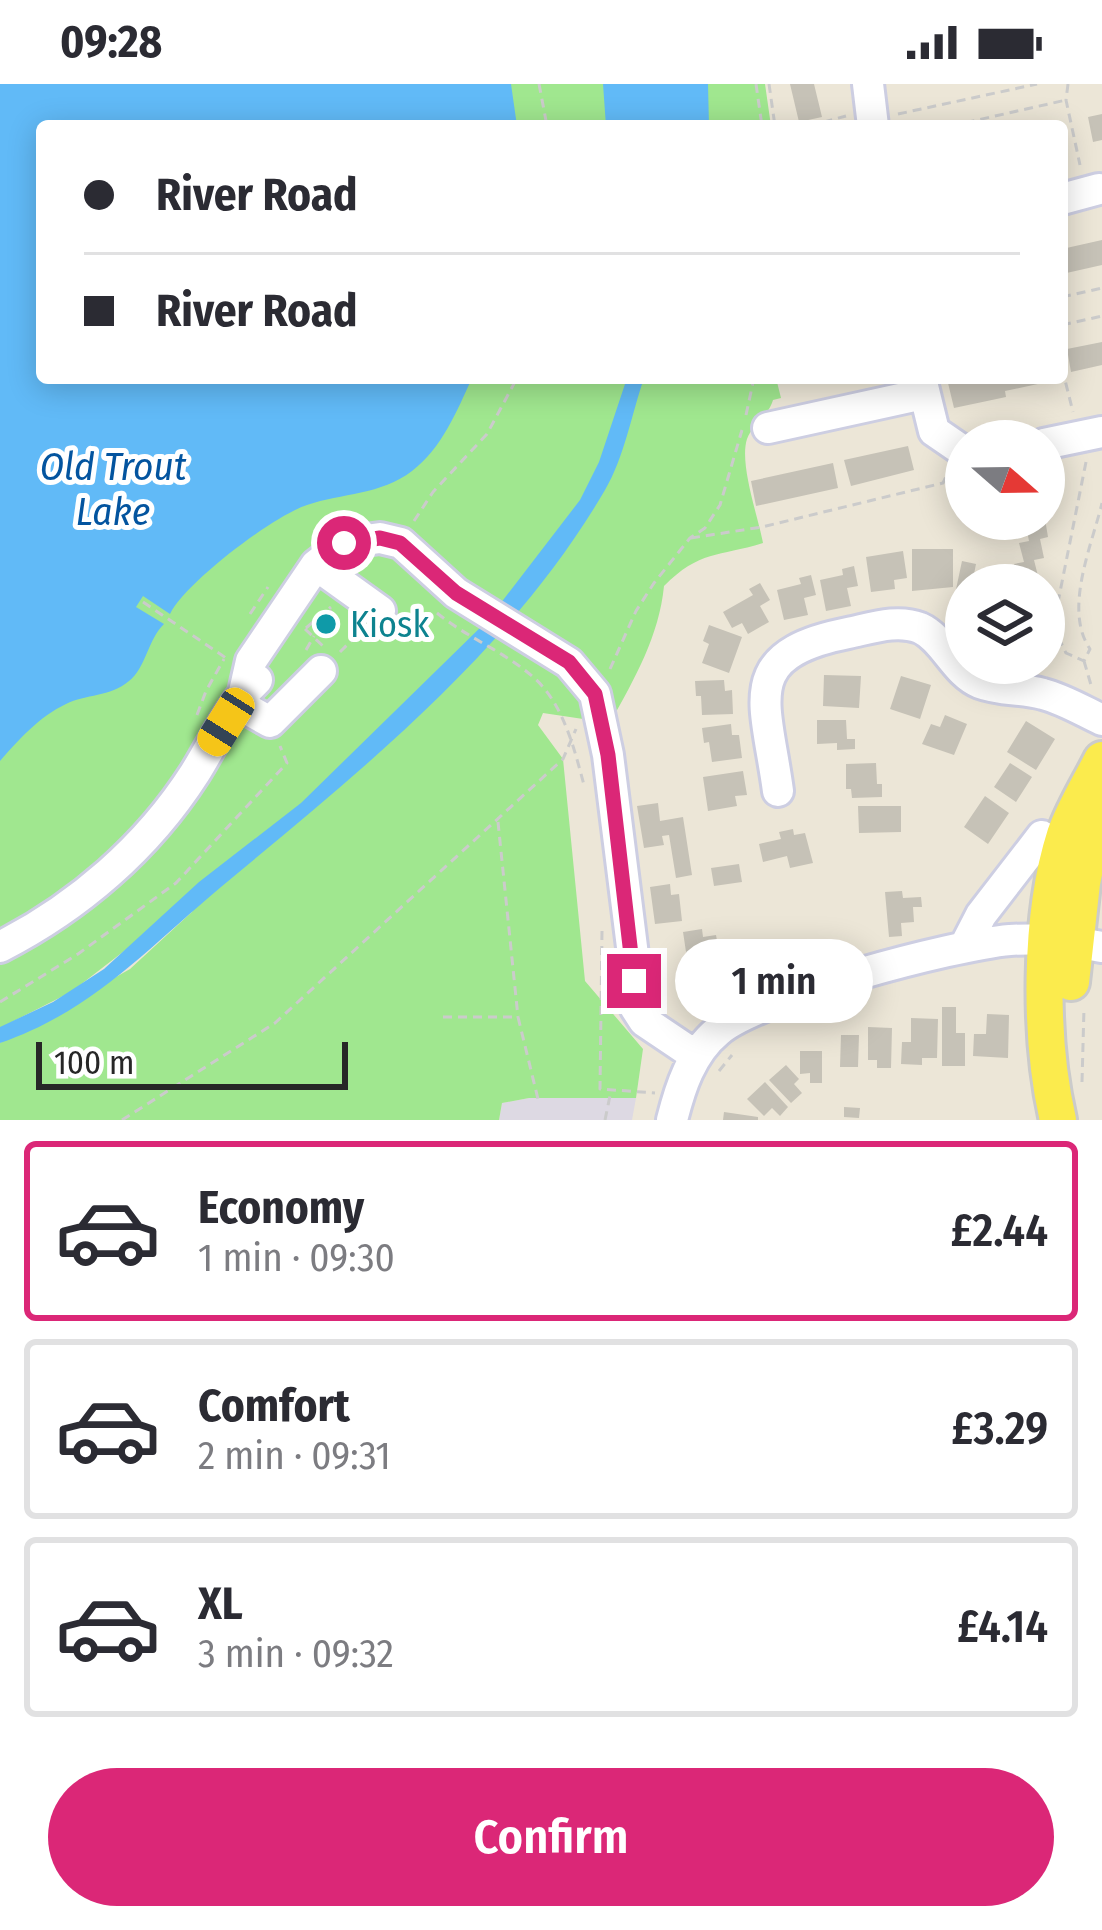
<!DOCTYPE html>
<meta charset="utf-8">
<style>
body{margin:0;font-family:"Fira Sans Condensed",sans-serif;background:#f2f2f3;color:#2b2b33;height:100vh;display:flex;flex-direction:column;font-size:45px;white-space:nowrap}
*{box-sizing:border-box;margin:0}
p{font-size:39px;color:#7c7c81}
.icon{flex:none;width:66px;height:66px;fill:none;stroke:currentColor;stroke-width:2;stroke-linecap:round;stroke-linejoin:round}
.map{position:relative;height:1036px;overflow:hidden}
.side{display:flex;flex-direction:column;background:#fff;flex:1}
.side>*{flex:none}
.banner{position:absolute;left:36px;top:36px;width:1032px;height:264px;border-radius:12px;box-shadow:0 6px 30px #0003;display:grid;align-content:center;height:264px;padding:0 48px;background:#fff}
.needle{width:78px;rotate:110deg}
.controls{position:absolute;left:945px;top:336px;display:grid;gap:24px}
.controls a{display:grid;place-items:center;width:120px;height:120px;border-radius:50%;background:#fff;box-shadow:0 6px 30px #0003;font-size:60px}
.scale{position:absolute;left:36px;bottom:30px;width:312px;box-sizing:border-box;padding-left:12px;border:6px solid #272727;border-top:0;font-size:33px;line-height:42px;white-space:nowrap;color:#272727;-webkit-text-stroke:9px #fff;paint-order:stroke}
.end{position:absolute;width:54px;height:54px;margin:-27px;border:15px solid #db2777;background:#fff;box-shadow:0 0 0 6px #fff}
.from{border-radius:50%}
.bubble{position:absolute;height:84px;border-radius:42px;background:#fff;box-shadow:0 6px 30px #0003;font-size:39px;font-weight:600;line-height:84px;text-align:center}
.car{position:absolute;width:36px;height:72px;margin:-36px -18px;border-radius:15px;box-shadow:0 0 9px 3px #0007;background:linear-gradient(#f5c518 24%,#345 0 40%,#f5c518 0 76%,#345 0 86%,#f5c518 0)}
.banner b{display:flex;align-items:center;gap:42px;height:114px;font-size:45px}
.banner b+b{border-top:3px solid #e1e1e2}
.banner i{width:30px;height:30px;background:#2b2b33}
ul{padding:21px 0 0;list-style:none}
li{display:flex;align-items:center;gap:36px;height:180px;margin:0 24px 18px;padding:0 24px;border:6px solid #e1e1e2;border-radius:12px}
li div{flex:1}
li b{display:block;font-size:45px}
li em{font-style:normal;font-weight:600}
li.on{border-color:#db2777}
li>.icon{width:108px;height:108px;stroke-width:1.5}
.primary-button{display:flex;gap:24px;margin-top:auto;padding:24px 48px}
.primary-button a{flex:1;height:138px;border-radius:72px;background:#db2777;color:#fff;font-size:48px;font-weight:600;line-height:138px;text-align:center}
.status{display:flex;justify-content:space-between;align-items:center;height:84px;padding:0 60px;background:#fff;direction:ltr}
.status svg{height:33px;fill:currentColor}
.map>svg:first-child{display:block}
.industrial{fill:#ddd9e3}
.green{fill:#a0e78f}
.water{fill:#61baf7}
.building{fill:#c6c2b7}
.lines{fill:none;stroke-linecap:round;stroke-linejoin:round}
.minor-casing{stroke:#cdcee2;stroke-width:36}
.major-casing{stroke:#cbcbcb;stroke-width:42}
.path{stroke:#cbcbcb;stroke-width:3;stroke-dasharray:9 6;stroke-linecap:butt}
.minor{stroke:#fff;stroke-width:30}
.major{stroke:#fbeb4d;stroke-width:36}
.route{stroke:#db2777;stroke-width:15}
.culture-dot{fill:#0f9aa8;stroke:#fff;stroke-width:4.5}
.labels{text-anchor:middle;stroke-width:10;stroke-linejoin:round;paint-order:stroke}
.culture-label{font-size:36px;fill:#0d838f;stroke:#fff;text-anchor:start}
.water-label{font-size:39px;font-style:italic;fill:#03549f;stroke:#fff}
</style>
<div class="status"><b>09:28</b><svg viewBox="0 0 49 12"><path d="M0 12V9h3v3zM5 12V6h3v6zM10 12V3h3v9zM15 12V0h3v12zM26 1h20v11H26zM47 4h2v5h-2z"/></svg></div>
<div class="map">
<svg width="1102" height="1036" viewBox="0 0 1102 1036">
<rect width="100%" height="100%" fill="#ece6d7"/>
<path class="industrial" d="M 529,1014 L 636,1014 L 632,1036 L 499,1036 L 502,1019 Z"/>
<path class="green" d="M 0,0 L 765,0 L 771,42 L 42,42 L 42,294 L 776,294 L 781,314 L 773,316 C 768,333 753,339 747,355 C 739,380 758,432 763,459 C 718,473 700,466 664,502 C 659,552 635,594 610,639 L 543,629 L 538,641 L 563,675 L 585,897 L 643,965 L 636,1014 L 529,1014 L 502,1019 L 499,1036 L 0,1036 L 0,959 L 130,885 L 193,827 L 128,864 L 71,908 L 0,944 Z"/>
<path class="water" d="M 0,0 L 511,0 L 517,42 L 42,42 L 42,294 L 472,294 C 457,327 442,364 412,387 C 381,411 342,409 307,421 C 273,432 185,499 170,530 L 143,512 L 136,523 L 164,540 C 148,555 146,584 129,597 C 110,613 86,610 66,620 C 40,632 18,656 0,677 Z
M 603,0 L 708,0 L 709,42 L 606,42 Z
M 627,294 L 644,294 C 632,329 624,374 605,406 C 511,567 363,685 221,803 C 148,864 93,927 0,959 L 0,943 L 53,918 L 104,885 L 199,798 L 301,719 L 487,537 L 580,416 L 599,378 Z"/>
<path class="building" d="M 790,0 L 814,0 L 822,33 L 799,38 Z
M 1102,30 L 1102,56 L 1093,58 L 1088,33 Z
M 1102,156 L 1102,181 L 1062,190 L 1062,165 Z
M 1102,258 L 1102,281 L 1071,288 L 1067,265 Z
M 968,294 L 1056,294 L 1056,296 L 1005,307 L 1006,313 L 954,324 L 948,299 Z
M 908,362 L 914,386 L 851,402 L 844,376 Z
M 833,379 L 838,404 L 756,422 L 751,397 Z
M 1056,391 L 1060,407 L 1044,411 L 1044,393 Z
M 1050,412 L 1054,431 L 1044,433 L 1044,413 Z
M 1045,435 L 1048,453 L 1040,455 L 1044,474 L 1034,476 L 1039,496 L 1019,501 L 1014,480 L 1024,478 L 1019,459 L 1029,457 L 1025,437 Z
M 912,465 L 953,465 L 953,503 L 912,507 Z
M 903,467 L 907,494 L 894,496 L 895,505 L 871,508 L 866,473 Z
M 962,477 L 976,480 L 974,490 L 994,494 L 992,501 L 966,501 L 966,513 L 955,510 Z
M 854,482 L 858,502 L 847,504 L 851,522 L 826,527 L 820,496 L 843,491 L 842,485 Z
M 811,491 L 816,511 L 804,514 L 808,531 L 784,536 L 777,506 L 801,500 L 799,494 Z
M 760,499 L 770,516 L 760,522 L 769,538 L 748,550 L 742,539 L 732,544 L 723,528 L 753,511 L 749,505 Z
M 331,525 L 339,538 L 325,553 L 314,543 Z
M 709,541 L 742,553 L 729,589 L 702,579 L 709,560 L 703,557 Z
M 824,591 L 861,592 L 859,624 L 823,622 Z
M 901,592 L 931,601 L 920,635 L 890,625 Z
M 724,596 L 725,607 L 732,606 L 733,630 L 702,631 L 701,612 L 696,612 L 695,597 Z
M 945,631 L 967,640 L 954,671 L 922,660 L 931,640 L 940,643 Z
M 817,636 L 846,636 L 847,655 L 855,655 L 855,665 L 837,666 L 837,659 L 817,660 Z
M 1026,637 L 1055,655 L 1036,686 L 1007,668 Z
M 731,640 L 732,651 L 739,651 L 742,674 L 712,678 L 709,658 L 704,659 L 702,644 Z
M 876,679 L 877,700 L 882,700 L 882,713 L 852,714 L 851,705 L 846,705 L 846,680 Z
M 1010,679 L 1032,693 L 1016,718 L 994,703 Z
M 743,687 L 747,711 L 735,712 L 737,722 L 708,727 L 703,693 Z
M 985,712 L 1009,729 L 988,760 L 964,743 Z
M 658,719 L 660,737 L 683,733 L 692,791 L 676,794 L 669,751 L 662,752 L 664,761 L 644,764 L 637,722 Z
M 858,722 L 901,722 L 901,748 L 859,749 Z
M 793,745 L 794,751 L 805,749 L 813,779 L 790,784 L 787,772 L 763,778 L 759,760 L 781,755 L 779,748 Z
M 739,780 L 742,798 L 714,802 L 711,784 Z
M 670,800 L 671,811 L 679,810 L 682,837 L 655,840 L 650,803 Z
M 902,807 L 903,814 L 921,813 L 922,823 L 913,823 L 914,838 L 901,839 L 902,852 L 889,853 L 885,808 Z
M 702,845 L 703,853 L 716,851 L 718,862 L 730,860 L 733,880 L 709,884 L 713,911 L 693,914 L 683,848 Z
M 942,923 L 956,923 L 956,949 L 965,949 L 965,982 L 942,982 Z
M 987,930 L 1009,931 L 1008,974 L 973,972 L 974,950 L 986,950 Z
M 911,934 L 938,935 L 937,974 L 922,974 L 922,981 L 901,980 L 902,958 L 911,958 Z
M 868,943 L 892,944 L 891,984 L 877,984 L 877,976 L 868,976 Z
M 841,951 L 859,951 L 858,983 L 840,983 Z
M 800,967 L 822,967 L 822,999 L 810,999 L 810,989 L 800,990 Z
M 786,981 L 799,995 L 794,1000 L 802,1009 L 791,1019 L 769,996 Z
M 765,998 L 788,1023 L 780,1032 L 772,1024 L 764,1032 L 747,1015 Z
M 844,1023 L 860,1024 L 859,1034 L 844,1033 Z
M 724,1028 L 758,1033 L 758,1036 L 723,1036 Z"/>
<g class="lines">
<g class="minor-casing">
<path id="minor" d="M 868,0 L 873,42
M 1062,115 L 1099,105
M 921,294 L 934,347 L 966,369
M 768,344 L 923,310
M 1044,360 L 1102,348
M 316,481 L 380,527
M 244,608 L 251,577 L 316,481 L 344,459 L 380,454 L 401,459 L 456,509 L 569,579 L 595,610 L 608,671 L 633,871 L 635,923 L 644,937 L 696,972
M 238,620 L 270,638 L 321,587
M 778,707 C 766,617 737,571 848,549 C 872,544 897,535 920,544 C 944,555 955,589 980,599 C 1001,607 1022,604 1043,610 C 1063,615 1083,627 1102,636
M 965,862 L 981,831 L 1042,752
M 0,863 C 78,823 147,764 195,689 C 214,659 230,621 257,596
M 672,1036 C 680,1004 691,969 718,947 C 759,912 953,861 1010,856 C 1041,854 1072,857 1102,863"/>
</g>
<g class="major-casing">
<path id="major" d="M 1071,898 L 1082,799 L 1100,710
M 1058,1036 C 1039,954 1039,832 1065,751 C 1074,725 1090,700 1102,676"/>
</g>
<path class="path" d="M 539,0 L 547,42
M 756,0 L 762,42
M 769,0 L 775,42
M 1068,0 L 1066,16 L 1080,81
M 898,30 L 1037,0
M 809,42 L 846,32
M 951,42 L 1066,16
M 1062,213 L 1102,204
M 1062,241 L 1102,232
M 1062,284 L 1073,328
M 746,331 L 754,294
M 1086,378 L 1053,543 L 1066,569 L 1084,577 L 1090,565 C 1063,526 1092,461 1102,419
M 414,437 L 433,408 L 487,350 L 517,294
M 691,454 L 762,443 L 943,399 L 949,386
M 143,518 L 226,574
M 437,529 C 466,553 503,567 532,592 C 563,618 574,664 584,701
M 250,530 L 268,503
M 306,544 L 331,523
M 305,545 L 324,563
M 306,566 L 314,552
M 340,568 L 363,545
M 1084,577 L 1091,601
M 610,585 L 636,527 L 654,499 L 690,454 L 705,444 L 720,421 L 742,346
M 197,631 L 206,607 L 224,575
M 498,738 L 518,933
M 602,847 L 600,1005 L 655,1009
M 0,918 L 78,870 L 176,799 L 287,679 L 280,662
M 443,933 L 518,933 L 538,1015
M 719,987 L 732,971
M 1082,998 L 1084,924
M 122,1036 L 275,939 L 563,675 L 576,645
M 605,1036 L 611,1007"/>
<use href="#minor" class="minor"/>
<use href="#major" class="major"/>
</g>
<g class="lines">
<path class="route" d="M 344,459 L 380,454 L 400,459 L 456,509 L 569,578 L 595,610 L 608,671 L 634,897"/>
</g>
<circle class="culture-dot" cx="326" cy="540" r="12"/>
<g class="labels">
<g class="culture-label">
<text x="350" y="553">Kiosk</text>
</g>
<g class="water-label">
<text x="113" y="396">Old Trout<tspan x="113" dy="45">Lake</tspan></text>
</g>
</g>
</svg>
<div class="controls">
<a><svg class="needle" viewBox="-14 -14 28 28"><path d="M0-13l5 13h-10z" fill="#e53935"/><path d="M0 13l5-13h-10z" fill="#7c7c81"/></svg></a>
<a><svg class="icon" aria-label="layers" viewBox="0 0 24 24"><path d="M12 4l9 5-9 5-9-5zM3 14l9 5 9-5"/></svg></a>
</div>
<div class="scale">100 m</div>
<i class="end from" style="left:344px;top:459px"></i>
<i class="end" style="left:634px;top:897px"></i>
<div class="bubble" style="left:675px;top:855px;width:198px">1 min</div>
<i class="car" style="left:226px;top:638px;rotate:212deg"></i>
<div class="banner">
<b><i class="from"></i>River Road</b>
<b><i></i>River Road</b>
</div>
</div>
<section class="side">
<ul>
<li class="on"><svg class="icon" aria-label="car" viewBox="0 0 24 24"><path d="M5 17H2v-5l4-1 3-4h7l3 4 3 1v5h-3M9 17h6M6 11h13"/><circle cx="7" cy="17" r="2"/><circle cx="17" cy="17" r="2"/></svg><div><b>Economy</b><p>1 min · 09:30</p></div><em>£2.44</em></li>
<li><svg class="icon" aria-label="car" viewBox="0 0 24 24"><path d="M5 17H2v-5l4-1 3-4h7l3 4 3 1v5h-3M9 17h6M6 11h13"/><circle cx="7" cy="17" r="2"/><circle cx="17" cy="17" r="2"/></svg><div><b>Comfort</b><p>2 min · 09:31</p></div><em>£3.29</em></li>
<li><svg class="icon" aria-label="car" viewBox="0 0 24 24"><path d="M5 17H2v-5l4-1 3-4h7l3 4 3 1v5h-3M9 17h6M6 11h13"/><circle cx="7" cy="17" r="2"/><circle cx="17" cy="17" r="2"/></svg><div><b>XL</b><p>3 min · 09:32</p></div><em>£4.14</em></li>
</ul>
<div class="primary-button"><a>Confirm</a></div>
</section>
